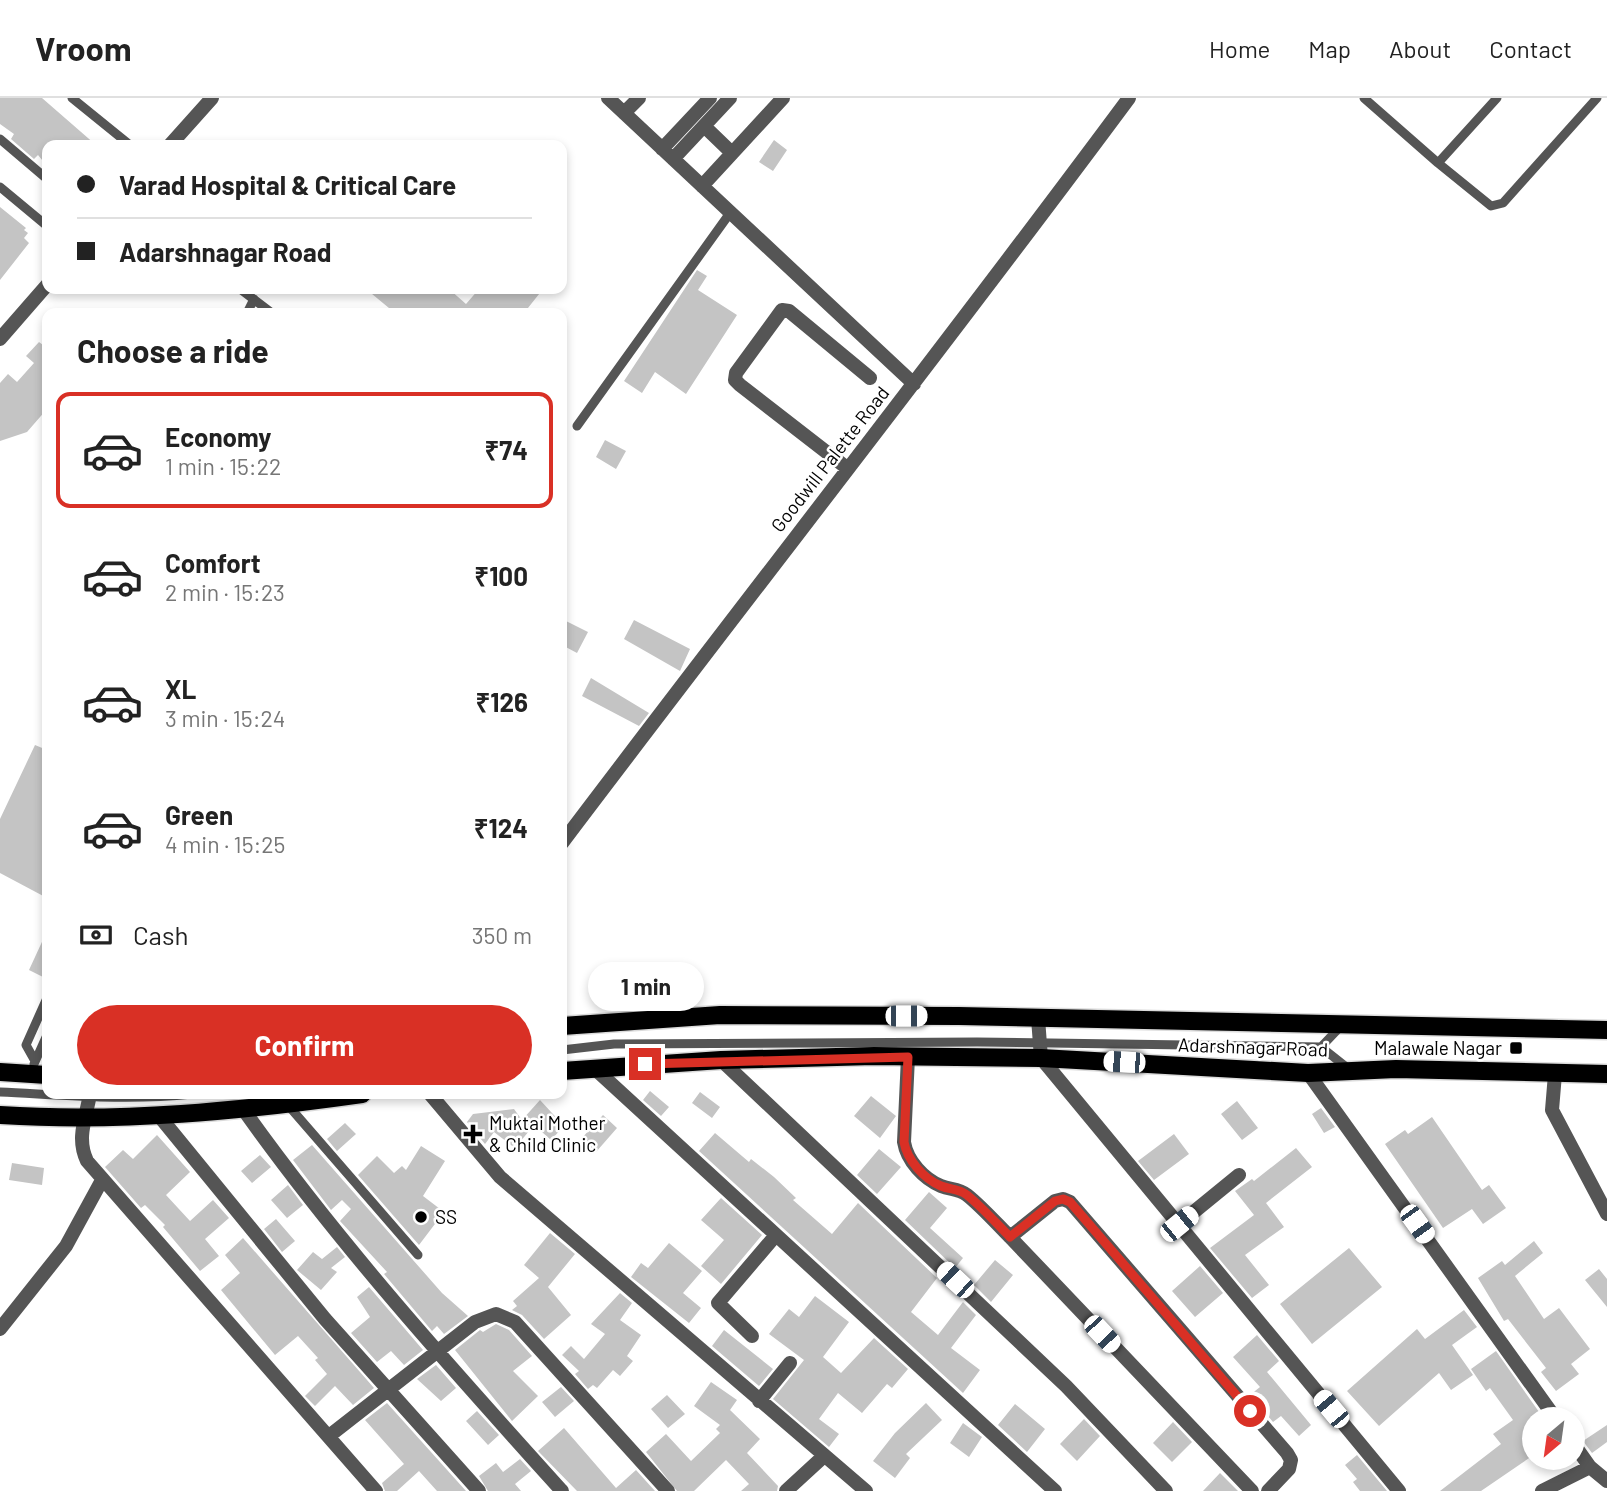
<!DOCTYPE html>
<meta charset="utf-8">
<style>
body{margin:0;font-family:Barlow,sans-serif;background:#f6f6f6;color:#222;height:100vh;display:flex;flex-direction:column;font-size:26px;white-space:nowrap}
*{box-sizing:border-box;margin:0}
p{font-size:23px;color:#767676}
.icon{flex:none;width:38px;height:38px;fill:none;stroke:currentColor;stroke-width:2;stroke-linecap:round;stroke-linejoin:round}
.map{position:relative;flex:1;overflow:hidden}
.side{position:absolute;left:42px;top:210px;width:525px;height:791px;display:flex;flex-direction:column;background:#fff;border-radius:14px;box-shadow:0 4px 10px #0003}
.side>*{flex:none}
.hud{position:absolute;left:42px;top:42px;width:525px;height:154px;border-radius:14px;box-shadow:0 4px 10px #0003;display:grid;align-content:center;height:154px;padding:0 35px;background:#fff}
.needle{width:46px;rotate:209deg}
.fabs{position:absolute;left:1522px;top:1309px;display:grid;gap:14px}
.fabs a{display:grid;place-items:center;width:63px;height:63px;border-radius:50%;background:#fff;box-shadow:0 4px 10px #0003;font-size:35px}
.end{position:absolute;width:32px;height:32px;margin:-16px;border:9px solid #d93025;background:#fff;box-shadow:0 0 0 4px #fff}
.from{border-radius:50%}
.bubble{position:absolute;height:49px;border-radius:24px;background:#fff;box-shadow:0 4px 10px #0003;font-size:23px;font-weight:700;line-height:49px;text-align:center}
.car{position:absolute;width:21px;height:42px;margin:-21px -10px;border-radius:9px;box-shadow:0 0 5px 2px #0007;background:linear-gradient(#fff 24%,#345 0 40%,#fff 0 76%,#345 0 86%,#fff 0)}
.hud b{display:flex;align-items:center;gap:24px;height:66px;font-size:26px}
.hud b+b{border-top:2px solid #e0e0e0}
.hud i{width:18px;height:18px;background:#222}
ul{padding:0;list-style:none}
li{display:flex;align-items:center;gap:21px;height:116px;margin:0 14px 10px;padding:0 21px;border:4px solid transparent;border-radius:14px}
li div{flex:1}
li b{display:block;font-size:26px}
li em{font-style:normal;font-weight:700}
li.on{border-color:#d93025}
li>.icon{width:63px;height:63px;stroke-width:1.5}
h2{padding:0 35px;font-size:32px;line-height:84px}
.pay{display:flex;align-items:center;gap:18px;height:77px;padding:0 35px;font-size:26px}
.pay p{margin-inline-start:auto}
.button{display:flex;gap:14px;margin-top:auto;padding:14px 35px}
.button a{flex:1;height:80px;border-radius:42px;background:#d93025;color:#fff;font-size:28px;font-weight:700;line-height:80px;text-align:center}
header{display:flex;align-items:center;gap:42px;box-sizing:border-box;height:98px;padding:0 35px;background:#fff;border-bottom:2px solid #e0e0e0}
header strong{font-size:33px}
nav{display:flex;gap:38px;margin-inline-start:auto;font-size:24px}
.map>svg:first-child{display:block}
.building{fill:#c4c4c4}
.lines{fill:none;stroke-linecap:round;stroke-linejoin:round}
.primary-casing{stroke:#dbdbdb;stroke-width:21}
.lane{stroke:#555;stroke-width:9}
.street{stroke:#555;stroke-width:14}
.primary{stroke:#000;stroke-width:18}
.route{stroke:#d93025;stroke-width:9}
.poi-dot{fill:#000;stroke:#fff;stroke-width:2.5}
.labels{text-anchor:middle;stroke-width:5;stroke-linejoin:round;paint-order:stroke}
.street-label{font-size:19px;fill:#000;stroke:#fff}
.poi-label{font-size:19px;fill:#000;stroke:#fff;text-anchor:start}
</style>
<header>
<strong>Vroom</strong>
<nav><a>Home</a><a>Map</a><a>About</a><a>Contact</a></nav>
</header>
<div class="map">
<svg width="1607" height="1393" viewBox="0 0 1607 1393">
<rect width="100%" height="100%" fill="#fff"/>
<path class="building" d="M 0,0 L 42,0 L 96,47 L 47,47 L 47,68 L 38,57 L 34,61 L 11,41 L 14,36 L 0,26 Z
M 774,42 L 787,52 L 773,73 L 759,64 Z
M 0,109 L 26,130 L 24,132 L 28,135 L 24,140 L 29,145 L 0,182 Z
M 697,172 L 707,178 L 698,192 L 737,217 L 686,296 L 655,274 L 642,295 L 624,283 Z
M 366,191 L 449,191 L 466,206 L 479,191 L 543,191 L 524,215 L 395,215 Z
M 39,244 L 47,250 L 47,311 L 27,334 L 0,343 L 0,285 L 8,276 L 17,284 L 34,265 L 26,258 Z
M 605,342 L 626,353 L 616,371 L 596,359 Z
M 634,522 L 690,551 L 680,573 L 624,541 Z
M 566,523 L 588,534 L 577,555 L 562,547 L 562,530 Z
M 591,580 L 649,615 L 639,628 L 582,598 Z
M 35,647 L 47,652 L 47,800 L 0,775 L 0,721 Z
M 47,833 L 47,881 L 29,872 Z
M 650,993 L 669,1009 L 661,1018 L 643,1002 Z
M 700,994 L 720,1009 L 712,1020 L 692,1005 Z
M 871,998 L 896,1018 L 880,1040 L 854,1018 Z
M 540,1002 L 564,1028 L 551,1042 L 534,1027 L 515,1050 L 494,1034 L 485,1046 L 467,1024 L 473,1016 L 514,1011 L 522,1022 Z
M 1237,1003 L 1258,1030 L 1242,1042 L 1221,1016 Z
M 1321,1010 L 1335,1029 L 1324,1035 L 1312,1016 Z
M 603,1017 L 617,1030 L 596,1054 L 581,1041 Z
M 1432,1019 L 1482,1092 L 1489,1087 L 1506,1110 L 1483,1126 L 1472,1111 L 1443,1130 L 1385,1046 L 1405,1032 L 1408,1036 Z
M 345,1025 L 356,1036 L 337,1053 L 327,1041 Z
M 715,1035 L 749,1064 L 751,1061 L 774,1079 L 796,1100 L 793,1102 L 832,1136 L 858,1105 L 937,1180 L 911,1214 L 938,1237 L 963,1204 L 976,1217 L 951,1250 L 980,1272 L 963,1295 L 699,1053 Z
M 1174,1036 L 1189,1056 L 1154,1082 L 1138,1063 Z
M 157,1037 L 190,1074 L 166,1097 L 190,1123 L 213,1102 L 229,1120 L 205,1141 L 219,1158 L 200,1173 L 163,1129 L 165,1127 L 145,1107 L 141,1110 L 105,1069 L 123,1052 L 133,1061 Z
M 312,1047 L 442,1195 L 468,1218 L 444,1236 L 437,1228 L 432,1233 L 384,1176 L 387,1174 L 340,1123 L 351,1111 L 342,1102 L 331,1112 L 293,1062 Z
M 421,1048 L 445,1063 L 423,1098 L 444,1114 L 419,1147 L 358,1077 L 377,1058 L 394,1075 L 402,1068 L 406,1072 Z
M 1296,1050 L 1312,1069 L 1266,1105 L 1284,1129 L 1245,1157 L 1269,1187 L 1252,1200 L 1210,1150 L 1254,1117 L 1235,1093 L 1252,1081 L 1254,1083 Z
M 879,1051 L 901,1069 L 877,1096 L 857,1077 Z
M 260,1057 L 271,1069 L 252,1085 L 241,1073 Z
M 12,1065 L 44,1070 L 42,1087 L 9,1082 Z
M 288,1087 L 303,1107 L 287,1120 L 271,1102 Z
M 929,1094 L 947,1110 L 930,1130 L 963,1160 L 955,1170 L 905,1122 Z
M 721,1100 L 762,1137 L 721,1186 L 701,1168 L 724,1142 L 701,1122 Z
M 276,1121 L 295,1143 L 282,1154 L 264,1131 Z
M 550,1135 L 575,1156 L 548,1189 L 571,1217 L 544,1241 L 522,1217 L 512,1212 L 517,1208 L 513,1203 L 539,1180 L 524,1167 Z
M 243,1140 L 374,1290 L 353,1307 L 335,1288 L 315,1308 L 305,1298 L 327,1276 L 315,1262 L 318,1260 L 298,1238 L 275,1257 L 221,1192 L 240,1175 L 225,1157 Z
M 1534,1143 L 1543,1155 L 1515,1178 L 1544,1221 L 1559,1210 L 1590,1251 L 1571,1266 L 1579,1276 L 1556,1293 L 1541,1274 L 1546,1270 L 1508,1221 L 1504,1223 L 1478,1180 L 1502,1163 L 1505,1167 Z
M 669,1145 L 702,1173 L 683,1195 L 701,1210 L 689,1225 L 631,1179 L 641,1165 L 648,1170 Z
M 337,1149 L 345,1159 L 331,1170 L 337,1174 L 321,1192 L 297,1172 L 313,1154 L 322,1161 Z
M 1349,1150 L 1382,1189 L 1312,1246 L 1280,1206 Z
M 995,1162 L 1013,1177 L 991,1204 L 974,1187 Z
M 1200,1168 L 1223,1195 L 1195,1219 L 1172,1193 Z
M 1599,1171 L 1607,1181 L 1607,1209 L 1585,1182 Z
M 369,1189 L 423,1252 L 404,1267 L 391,1253 L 377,1264 L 351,1235 L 370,1219 L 357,1199 Z
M 620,1195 L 632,1205 L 620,1222 L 641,1237 L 627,1258 L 633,1263 L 620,1278 L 613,1272 L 597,1290 L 593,1287 L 588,1291 L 575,1276 L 579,1273 L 562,1257 L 571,1248 L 584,1261 L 605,1236 L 591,1226 Z
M 815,1198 L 849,1224 L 823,1259 L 841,1275 L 874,1240 L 908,1271 L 892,1290 L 887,1286 L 862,1315 L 838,1295 L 819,1321 L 839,1336 L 829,1349 L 773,1301 L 804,1262 L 769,1236 L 789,1211 L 799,1219 Z
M 1464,1212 L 1477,1229 L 1452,1247 L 1473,1277 L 1451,1292 L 1439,1275 L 1379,1328 L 1347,1293 L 1417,1231 L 1425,1241 Z
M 496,1226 L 509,1232 L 532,1258 L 513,1273 L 538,1298 L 512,1323 L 455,1252 L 480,1232 L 483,1234 Z
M 724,1232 L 773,1271 L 759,1288 L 712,1248 Z
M 1257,1237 L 1279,1263 L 1267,1274 L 1311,1327 L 1299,1338 L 1281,1318 L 1273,1324 L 1254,1302 L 1250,1297 L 1260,1289 L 1233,1259 Z
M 1496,1253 L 1544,1321 L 1535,1321 L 1535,1356 L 1481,1393 L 1440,1393 L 1501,1346 L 1493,1336 L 1513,1322 L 1490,1290 L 1486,1293 L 1471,1271 Z
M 436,1267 L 456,1290 L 441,1303 L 417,1281 Z
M 711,1284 L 737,1302 L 730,1312 L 760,1341 L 747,1355 L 778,1388 L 777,1393 L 741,1393 L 749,1386 L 726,1362 L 694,1393 L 677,1393 L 646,1354 L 666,1336 L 691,1363 L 720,1335 L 716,1331 L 720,1327 L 694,1308 Z
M 561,1289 L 574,1303 L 555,1319 L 542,1304 Z
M 667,1297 L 685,1316 L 668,1330 L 651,1311 Z
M 387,1305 L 466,1393 L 437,1393 L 419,1373 L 397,1393 L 385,1393 L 382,1385 L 404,1366 L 365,1322 Z
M 926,1305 L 942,1322 L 906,1356 L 910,1360 L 895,1380 L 873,1363 L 895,1335 Z
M 1015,1306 L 1045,1331 L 1027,1354 L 998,1327 Z
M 477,1313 L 499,1337 L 488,1347 L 466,1323 Z
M 1084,1321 L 1100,1338 L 1077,1363 L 1060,1346 Z
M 1173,1324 L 1192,1344 L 1172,1364 L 1153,1345 Z
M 963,1325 L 982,1339 L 969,1359 L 950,1345 Z
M 1607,1327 L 1607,1344 L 1592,1355 L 1583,1343 Z
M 564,1330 L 616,1390 L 636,1372 L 655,1393 L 577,1393 L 538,1353 Z
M 1357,1357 L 1387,1393 L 1360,1393 L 1353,1384 L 1357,1381 L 1345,1367 Z
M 520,1361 L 531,1373 L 515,1386 L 521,1393 L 488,1393 L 479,1378 L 496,1365 L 503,1374 Z
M 1220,1375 L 1238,1393 L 1203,1393 Z"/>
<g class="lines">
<g class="primary-casing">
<path id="primary" d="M 562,928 L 720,917 L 959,918 L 1607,932
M 562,973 L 721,962 L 874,958 L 1041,960 L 1308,975 L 1396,971 L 1607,976
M 0,974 L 47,977
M 0,1017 C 122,1025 241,1013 362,996"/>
</g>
<path class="lane" d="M 72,0 L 130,47
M 1364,0 L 1438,65 L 1497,0
M 0,41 L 47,81
M 1438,65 L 1491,108 L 1503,105 L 1597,0
M 0,89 L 47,128
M 240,191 L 272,215
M 247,215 L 254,201
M 577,328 L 730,115
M 1321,949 L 1341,928
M 562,952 L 614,946 L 977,944 L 1321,949 L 1350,972
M 35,963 L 26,947 L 47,900
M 34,966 L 47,937
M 0,994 C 65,997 127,1003 192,996
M 287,1006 L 418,1157"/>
<path class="street" d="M 608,0 L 914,286
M 624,15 L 639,0
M 704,28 L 732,55
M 170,47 L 212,0
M 662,51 L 710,0
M 673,61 L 730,0
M 702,88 L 783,0
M 0,241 L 47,187
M 847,370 L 740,287 L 735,282 L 736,275 L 782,212 L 789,213 L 870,280
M 562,745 C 750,496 943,251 1129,0
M 1038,920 L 1041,960 L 1399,1393
M 908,959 L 904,1044 C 907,1063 924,1081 941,1088 C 951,1092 958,1090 967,1097 C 982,1109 996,1125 1010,1139 L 1055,1103 L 1063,1101 L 1070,1104 L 1287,1355 L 1291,1362 L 1289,1371 L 1268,1393
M 721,962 L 1066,1288 L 1166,1393
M 593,969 L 1055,1393
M 1308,975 L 1556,1321
M 1555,976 L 1552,1012 L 1607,1116
M 90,996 C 86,1020 76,1040 87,1063 L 376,1393
M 430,996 L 500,1079 L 866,1393
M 243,1011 C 339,1146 451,1270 562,1393
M 160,1019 L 325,1221 L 479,1393
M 1179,1126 L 1239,1077
M 1010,1139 L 1252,1393
M 0,1231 L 66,1148 L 102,1082
M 752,1238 L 718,1205 L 776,1137
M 759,1303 L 790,1265
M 329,1338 L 475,1224 L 496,1216 L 515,1224 L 668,1393
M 1573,1345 L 1590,1369 L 1607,1383
M 786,1393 L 824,1358
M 1542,1393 L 1590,1369"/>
<use href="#primary" class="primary"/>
</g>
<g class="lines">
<path class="route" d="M 645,966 L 908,959 L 904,1044 C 907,1062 924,1081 941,1088 C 951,1092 958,1090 967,1097 C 982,1109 996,1125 1010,1139 L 1055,1103 L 1063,1101 L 1070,1104 L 1250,1313"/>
</g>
<g class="poi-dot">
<rect x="1509" y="943" width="14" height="14" rx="3.5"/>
<path d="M469.5 1025.5h7v7h7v7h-7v7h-7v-7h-7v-7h7z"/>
<circle cx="421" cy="1119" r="7"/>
</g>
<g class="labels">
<g class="street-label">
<text transform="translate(830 361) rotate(-52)" y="7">Goodwill Palette Road</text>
<text transform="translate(1253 949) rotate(2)" y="7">Adarshnagar Road</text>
</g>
<g class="poi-label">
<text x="1502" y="957" text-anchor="end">Malawale Nagar</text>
<text x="489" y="1032">Muktai Mother<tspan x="489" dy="22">&amp; Child Clinic</tspan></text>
<text x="435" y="1126">SS</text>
</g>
</g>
</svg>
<div class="fabs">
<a><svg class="needle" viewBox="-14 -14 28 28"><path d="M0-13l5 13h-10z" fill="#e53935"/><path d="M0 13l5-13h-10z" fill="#767676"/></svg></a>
</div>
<i class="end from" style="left:1250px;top:1313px"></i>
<i class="end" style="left:645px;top:966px"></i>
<div class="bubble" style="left:588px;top:864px;width:116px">1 min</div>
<i class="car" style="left:906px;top:918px;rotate:90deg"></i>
<i class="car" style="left:1124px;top:964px;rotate:273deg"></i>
<i class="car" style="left:1179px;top:1126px;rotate:51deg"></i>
<i class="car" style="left:1417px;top:1126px;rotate:144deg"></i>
<i class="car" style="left:955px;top:1182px;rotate:313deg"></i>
<i class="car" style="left:1102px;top:1236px;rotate:137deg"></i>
<i class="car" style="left:1331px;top:1311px;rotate:320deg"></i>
<div class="hud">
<b><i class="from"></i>Varad Hospital &amp; Critical Care</b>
<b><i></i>Adarshnagar Road</b>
</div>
<section class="side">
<h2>Choose a ride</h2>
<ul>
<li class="on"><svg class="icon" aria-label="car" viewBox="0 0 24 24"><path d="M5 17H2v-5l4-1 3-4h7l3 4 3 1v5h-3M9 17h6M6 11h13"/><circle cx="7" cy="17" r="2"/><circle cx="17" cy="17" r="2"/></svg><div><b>Economy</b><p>1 min · 15:22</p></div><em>₹74</em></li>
<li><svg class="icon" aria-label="car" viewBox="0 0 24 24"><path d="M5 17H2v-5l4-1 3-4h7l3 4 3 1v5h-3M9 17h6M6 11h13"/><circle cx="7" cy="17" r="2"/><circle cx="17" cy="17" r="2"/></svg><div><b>Comfort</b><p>2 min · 15:23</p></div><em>₹100</em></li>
<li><svg class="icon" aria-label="car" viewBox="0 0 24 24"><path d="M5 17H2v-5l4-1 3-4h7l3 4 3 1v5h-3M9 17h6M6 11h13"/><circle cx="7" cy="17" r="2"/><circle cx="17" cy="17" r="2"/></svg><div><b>XL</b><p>3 min · 15:24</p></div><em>₹126</em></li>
<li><svg class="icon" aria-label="car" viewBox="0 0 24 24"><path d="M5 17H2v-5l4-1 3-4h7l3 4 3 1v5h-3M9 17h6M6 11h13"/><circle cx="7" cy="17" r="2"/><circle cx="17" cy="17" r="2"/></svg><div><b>Green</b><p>4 min · 15:25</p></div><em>₹124</em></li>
</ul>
<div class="pay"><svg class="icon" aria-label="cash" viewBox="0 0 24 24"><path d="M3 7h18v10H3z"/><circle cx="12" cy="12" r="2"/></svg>Cash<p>350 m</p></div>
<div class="button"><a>Confirm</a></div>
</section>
</div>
